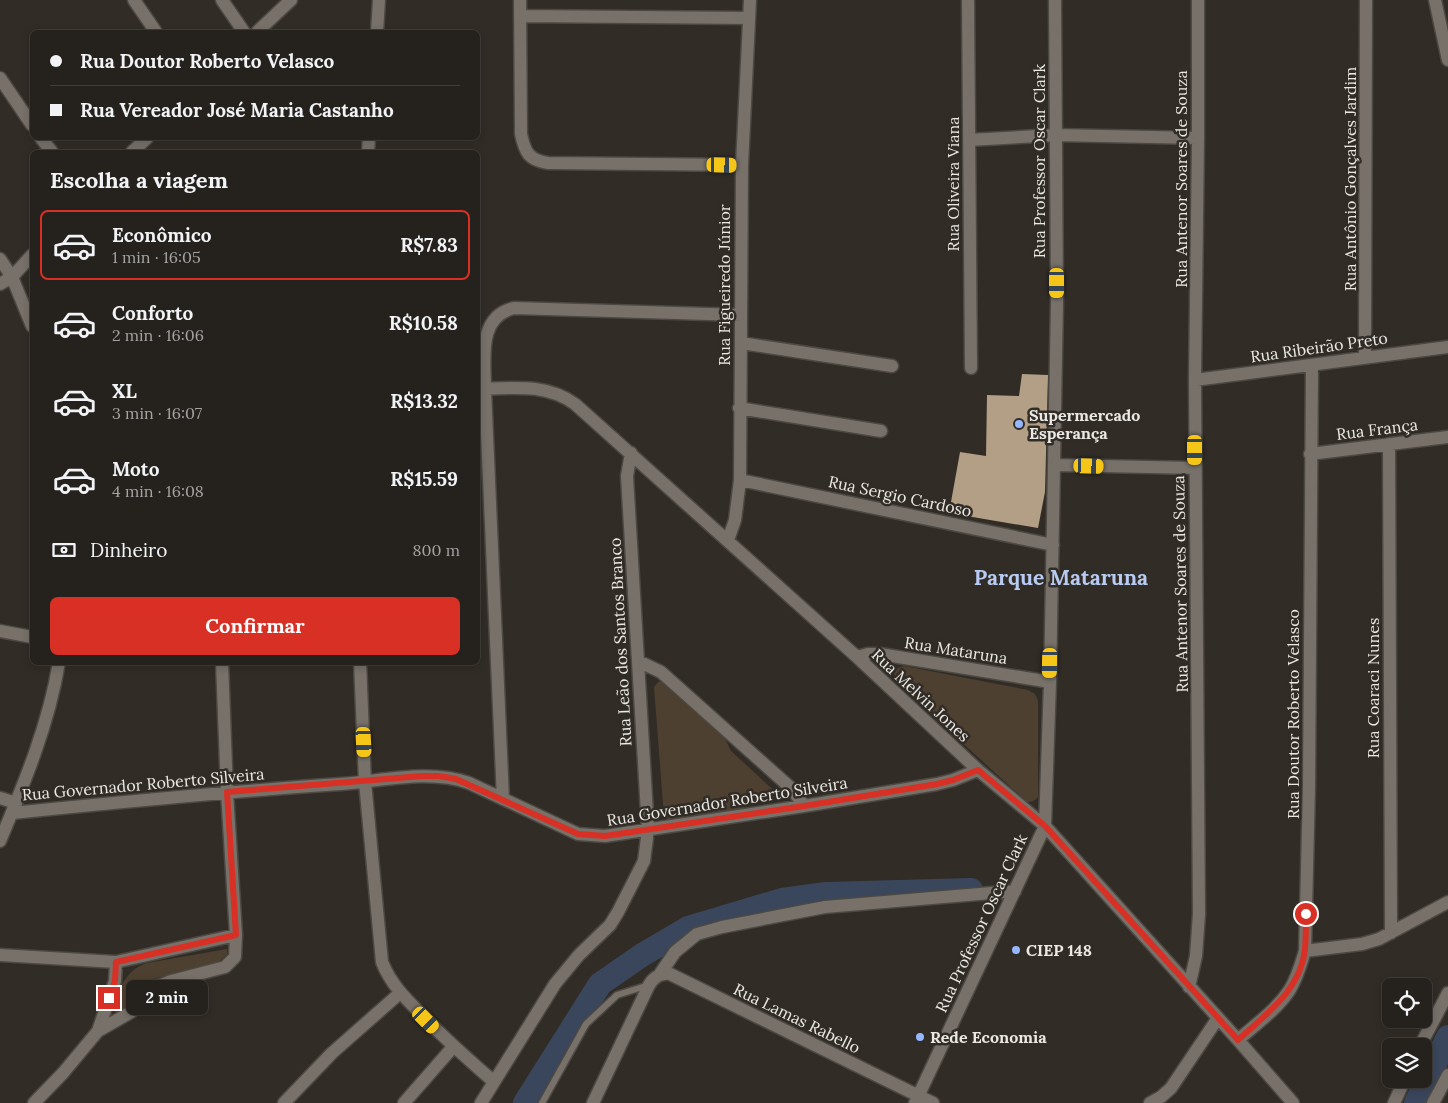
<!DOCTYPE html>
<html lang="pt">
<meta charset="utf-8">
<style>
body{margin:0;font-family:Lora,serif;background:#2d2925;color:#f1f3f6;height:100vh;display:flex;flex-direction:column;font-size:19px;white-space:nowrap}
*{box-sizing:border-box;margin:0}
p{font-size:16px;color:#a3a3a3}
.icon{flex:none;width:28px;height:28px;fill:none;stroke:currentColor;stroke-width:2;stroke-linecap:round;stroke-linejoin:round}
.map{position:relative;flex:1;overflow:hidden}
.drawer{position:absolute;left:30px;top:150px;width:450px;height:515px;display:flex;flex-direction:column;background:#25211c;border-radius:8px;box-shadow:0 2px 8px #0003,0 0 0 1px #423e3b}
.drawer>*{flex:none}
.banner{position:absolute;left:30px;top:30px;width:450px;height:110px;border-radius:8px;box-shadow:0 2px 8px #0003,0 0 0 1px #423e3b;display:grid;align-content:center;height:110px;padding:0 20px;background:#25211c}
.fabs{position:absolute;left:1382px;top:978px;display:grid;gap:10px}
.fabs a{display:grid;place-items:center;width:50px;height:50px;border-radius:8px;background:#25211c;box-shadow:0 2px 8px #0003,0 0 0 1px #423e3b;font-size:25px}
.end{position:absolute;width:22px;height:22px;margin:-11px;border:6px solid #d93025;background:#fff;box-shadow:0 0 0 2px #fff}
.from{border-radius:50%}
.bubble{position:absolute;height:35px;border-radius:8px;background:#25211c;box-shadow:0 2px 8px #0003,0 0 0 1px #423e3b;font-size:16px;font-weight:800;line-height:35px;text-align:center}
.car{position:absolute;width:15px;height:30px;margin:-15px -8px;border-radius:6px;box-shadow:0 0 4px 1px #0007;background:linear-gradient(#f5c518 24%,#345 0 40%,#f5c518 0 76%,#345 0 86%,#f5c518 0)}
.banner b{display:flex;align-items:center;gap:18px;height:48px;font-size:19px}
.banner b+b{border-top:1px solid #423e3b}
.banner i{width:12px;height:12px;background:#f1f3f6}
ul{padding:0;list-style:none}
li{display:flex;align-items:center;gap:15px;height:70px;margin:0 10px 8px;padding:0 10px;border:2px solid transparent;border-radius:8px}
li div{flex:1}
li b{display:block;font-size:19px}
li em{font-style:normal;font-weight:800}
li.on{border-color:#d93025}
li>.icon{width:45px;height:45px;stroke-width:1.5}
h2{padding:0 20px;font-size:22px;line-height:60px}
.pay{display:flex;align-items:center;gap:12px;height:55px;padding:0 20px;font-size:19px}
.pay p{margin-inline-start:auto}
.cta{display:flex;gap:10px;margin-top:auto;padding:10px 20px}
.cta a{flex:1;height:58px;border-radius:8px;background:#d93025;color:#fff;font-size:20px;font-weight:800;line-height:58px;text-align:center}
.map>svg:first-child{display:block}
.green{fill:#4d4030}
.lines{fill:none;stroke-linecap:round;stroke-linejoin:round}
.river{stroke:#3a465c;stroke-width:24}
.building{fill:#b39f86}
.service-casing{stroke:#4c4842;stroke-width:9}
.minor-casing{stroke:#4c4842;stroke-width:15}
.tertiary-casing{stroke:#4c4842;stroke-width:15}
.secondary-casing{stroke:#4c4842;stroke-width:15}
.service{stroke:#77716a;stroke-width:6}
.minor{stroke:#77716a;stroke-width:12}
.tertiary{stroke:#77716a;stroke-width:12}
.secondary{stroke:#77716a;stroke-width:12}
.route{stroke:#d93025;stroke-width:6}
.poi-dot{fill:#94b7fd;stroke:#312c26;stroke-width:2}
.labels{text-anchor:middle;stroke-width:5;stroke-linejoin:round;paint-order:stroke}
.street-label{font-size:16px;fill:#ece9e5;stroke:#312c26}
.poi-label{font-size:16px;font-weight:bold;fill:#ece9e5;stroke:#312c26;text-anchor:start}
.district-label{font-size:21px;font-weight:bold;fill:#b7cbf3;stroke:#312c26}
</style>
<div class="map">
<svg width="1448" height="1103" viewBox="0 0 1448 1103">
<rect width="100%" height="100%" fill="#312c26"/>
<path class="green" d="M 904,666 L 1028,690 L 1035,694 L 1038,701 L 1038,797 C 1035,801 1032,802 1027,802 L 897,683 L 894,673 L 898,668 Z
M 665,680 L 723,734 L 731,751 L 780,796 L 779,799 L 747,805 L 739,812 L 669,822 L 664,817 L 654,687 L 658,682 Z
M 227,949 L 227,954 L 220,961 L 153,979 L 145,985 L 121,1011 L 115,1012 L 112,1008 L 112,1004 C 122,986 126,970 147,963 Z"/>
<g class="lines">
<path class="river" d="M 525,1103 L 600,984 L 642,955 L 688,928 L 782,900 L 826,894 L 971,890
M 1416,1103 L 1448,1037"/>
</g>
<path class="building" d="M 1022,374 L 1048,375 L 1045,492 L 1038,528 L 949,513 L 960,452 L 986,456 L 987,395 L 1019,396 Z"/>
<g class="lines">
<g class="service-casing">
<path id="service" d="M 542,1103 L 586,1024 L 617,995 L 649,985"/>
</g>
<g class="minor-casing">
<path id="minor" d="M 134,0 L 156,32
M 222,0 L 244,32
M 520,0 L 521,134 C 525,153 529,160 548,163 L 742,165
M 968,0 L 971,368
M 1435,0 L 1448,60
M 520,16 L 749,18
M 377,32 L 379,0
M 0,78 L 32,125
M 41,138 L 52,152
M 969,140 L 1055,135 L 1198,138
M 368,152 L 369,138
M 741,343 L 892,366
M 1365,357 L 1366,0
M 1195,380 L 1448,347
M 478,389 C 512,388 546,383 575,404 L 857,657 L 978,770 L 1045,826 L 1238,1040 L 1293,1103
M 739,408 L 881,431
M 1389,444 L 1391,933
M 1310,454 L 1448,437
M 1054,465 L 1195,468
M 740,480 L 1053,545
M 728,540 L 735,520 L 740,480 L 742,165 L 750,0
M 0,631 L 32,637
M 857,657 L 868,654 L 880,654 L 1050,682
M 638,661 L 661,672 L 792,789 L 804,806
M 360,662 L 365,782 L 382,962 C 391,985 407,1000 424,1017 C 446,1040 469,1060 493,1081
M 0,798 L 16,803
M 503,799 L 485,389 C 485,359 477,317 514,308 L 741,315
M 12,813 C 122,802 231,791 341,784 C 383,781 429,769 469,783 L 578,834 L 605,836 L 804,806 L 937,784 L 953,780 L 978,770
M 1305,951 L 1362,944 L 1379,939 L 1448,902
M 0,955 L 116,962 L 236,935
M 660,974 L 675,952 L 697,934 L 722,927 L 825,907 L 1015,891
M 1189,987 L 1196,956 L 1199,914 L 1195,380 L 1198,138 L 1198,0
M 98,1031 L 115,981 L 116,962
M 1238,1040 C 1256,1024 1276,1010 1289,991 C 1297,979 1301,964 1305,951 L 1309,787 L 1312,365
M 1420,1046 L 1448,993
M 34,1103 L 63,1073 L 98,1031 L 131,1012 L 158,986 L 171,981 L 225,967 L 235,957 L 236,935 L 227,792 L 222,662
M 284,1103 L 332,1053 L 400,993
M 404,1103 L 453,1047
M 481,1103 L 555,984 L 579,955 L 610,925 L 618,912 L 644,861 L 648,830 L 627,476 L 631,453
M 593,1103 L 649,985 C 654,977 660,973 670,974 L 933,1103
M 915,1103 L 1045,826 L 1050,682 L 1057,302 L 1055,0
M 1150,1103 L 1161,1097 L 1171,1088 L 1218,1018
M 1394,1103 L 1405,1079
M 1433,1103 L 1448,1075"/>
</g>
<g class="tertiary-casing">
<path id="tertiary" d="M 0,259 L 12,277"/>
</g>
<g class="secondary-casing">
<path id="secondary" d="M 257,32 L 291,0
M 132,152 L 147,138
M 12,277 L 32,326
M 0,284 L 12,277 L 32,255
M 0,841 C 24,784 49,724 59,662"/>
</g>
<use href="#service" class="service"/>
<use href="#minor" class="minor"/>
<use href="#tertiary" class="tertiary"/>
<use href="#secondary" class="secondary"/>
</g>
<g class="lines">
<path class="route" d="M 109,998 L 115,981 L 116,962 L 236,935 L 227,792 L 422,776 L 439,776 L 456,779 L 578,834 L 605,836 L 804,806 L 937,784 L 953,780 L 978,770 L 1045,826 L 1238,1040 C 1266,1014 1301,990 1305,949 C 1306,938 1306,926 1306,914"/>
</g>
<g class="poi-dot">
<circle cx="1019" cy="424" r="5"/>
<circle cx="1016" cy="950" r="5"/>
<circle cx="920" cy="1037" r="5"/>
</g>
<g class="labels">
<g class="street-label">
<text transform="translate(1039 161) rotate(-90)" y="6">Rua Professor Oscar Clark</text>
<text transform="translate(1181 179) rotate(-90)" y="6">Rua Antenor Soares de Souza</text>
<text transform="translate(1350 179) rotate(-90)" y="6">Rua Antônio Gonçalves Jardim</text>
<text transform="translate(953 184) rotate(-90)" y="6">Rua Oliveira Viana</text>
<text transform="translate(724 285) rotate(-90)" y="6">Rua Figueiredo Júnior</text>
<text transform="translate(1319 347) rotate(-8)" y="6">Rua Ribeirão Preto</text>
<text transform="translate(1377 429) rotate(-7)" y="6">Rua França</text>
<text transform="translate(900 496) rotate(12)" y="6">Rua Sergio Cardoso</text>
<text transform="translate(1180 584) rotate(-91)" y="6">Rua Antenor Soares de Souza</text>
<text transform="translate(620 642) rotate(-93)" y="6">Rua Leão dos Santos Branco</text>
<text transform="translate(956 650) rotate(9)" y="6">Rua Mataruna</text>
<text transform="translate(1373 688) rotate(-90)" y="6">Rua Coaraci Nunes</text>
<text transform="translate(921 695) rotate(43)" y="6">Rua Melvin Jones</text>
<text transform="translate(1293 714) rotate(-90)" y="6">Rua Doutor Roberto Velasco</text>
<text transform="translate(143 784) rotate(-5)" y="6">Rua Governador Roberto Silveira</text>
<text transform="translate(727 801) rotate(-9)" y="6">Rua Governador Roberto Silveira</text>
<text transform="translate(981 923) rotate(-65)" y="6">Rua Professor Oscar Clark</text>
<text transform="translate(797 1018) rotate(26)" y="6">Rua Lamas Rabello</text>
</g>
<g class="poi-label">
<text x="1029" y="421">Supermercado<tspan x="1029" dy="18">Esperança</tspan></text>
<text x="1026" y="956">CIEP 148</text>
<text x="930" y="1043">Rede Economia</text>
</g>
<g class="district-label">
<text x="1061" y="585">Parque Mataruna</text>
</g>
</g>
</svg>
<div class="fabs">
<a><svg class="icon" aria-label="locate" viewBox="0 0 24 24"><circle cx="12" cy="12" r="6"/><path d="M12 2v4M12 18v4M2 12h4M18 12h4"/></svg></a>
<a><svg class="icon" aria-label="layers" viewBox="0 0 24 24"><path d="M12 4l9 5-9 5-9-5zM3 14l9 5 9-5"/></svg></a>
</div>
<i class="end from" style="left:1306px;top:914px"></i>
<i class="end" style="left:109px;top:998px"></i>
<div class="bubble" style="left:126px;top:980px;width:82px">2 min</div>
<i class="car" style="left:722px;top:165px;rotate:91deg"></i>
<i class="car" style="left:1057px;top:283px;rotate:180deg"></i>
<i class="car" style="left:1195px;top:450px;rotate:180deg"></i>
<i class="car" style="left:1089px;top:466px;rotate:92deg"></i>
<i class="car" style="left:1050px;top:663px;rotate:181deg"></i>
<i class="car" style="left:364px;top:742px;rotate:177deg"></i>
<i class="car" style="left:426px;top:1020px;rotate:135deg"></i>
<div class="banner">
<b><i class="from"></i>Rua Doutor Roberto Velasco</b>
<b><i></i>Rua Vereador José Maria Castanho</b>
</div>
<section class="drawer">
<h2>Escolha a viagem</h2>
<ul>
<li class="on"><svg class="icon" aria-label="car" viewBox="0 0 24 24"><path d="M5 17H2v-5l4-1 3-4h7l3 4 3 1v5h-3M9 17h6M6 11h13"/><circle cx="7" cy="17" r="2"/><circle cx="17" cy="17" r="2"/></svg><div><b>Econômico</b><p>1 min · 16:05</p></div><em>R$7.83</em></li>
<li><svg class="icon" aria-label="car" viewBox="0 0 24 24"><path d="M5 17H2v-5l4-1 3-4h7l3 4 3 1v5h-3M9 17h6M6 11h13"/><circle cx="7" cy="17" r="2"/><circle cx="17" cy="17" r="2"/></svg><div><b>Conforto</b><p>2 min · 16:06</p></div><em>R$10.58</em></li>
<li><svg class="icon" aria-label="car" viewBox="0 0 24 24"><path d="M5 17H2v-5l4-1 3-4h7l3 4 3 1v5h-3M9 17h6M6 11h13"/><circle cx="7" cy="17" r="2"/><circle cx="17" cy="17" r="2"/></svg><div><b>XL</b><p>3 min · 16:07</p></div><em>R$13.32</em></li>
<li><svg class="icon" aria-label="car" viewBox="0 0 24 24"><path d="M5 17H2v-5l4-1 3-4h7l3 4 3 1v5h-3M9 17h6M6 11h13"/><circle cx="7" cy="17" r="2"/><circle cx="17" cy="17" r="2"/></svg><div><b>Moto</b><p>4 min · 16:08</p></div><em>R$15.59</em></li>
</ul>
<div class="pay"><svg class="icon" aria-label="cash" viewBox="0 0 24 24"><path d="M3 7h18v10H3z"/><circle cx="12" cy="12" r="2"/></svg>Dinheiro<p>800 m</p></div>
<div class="cta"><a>Confirmar</a></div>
</section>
</div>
